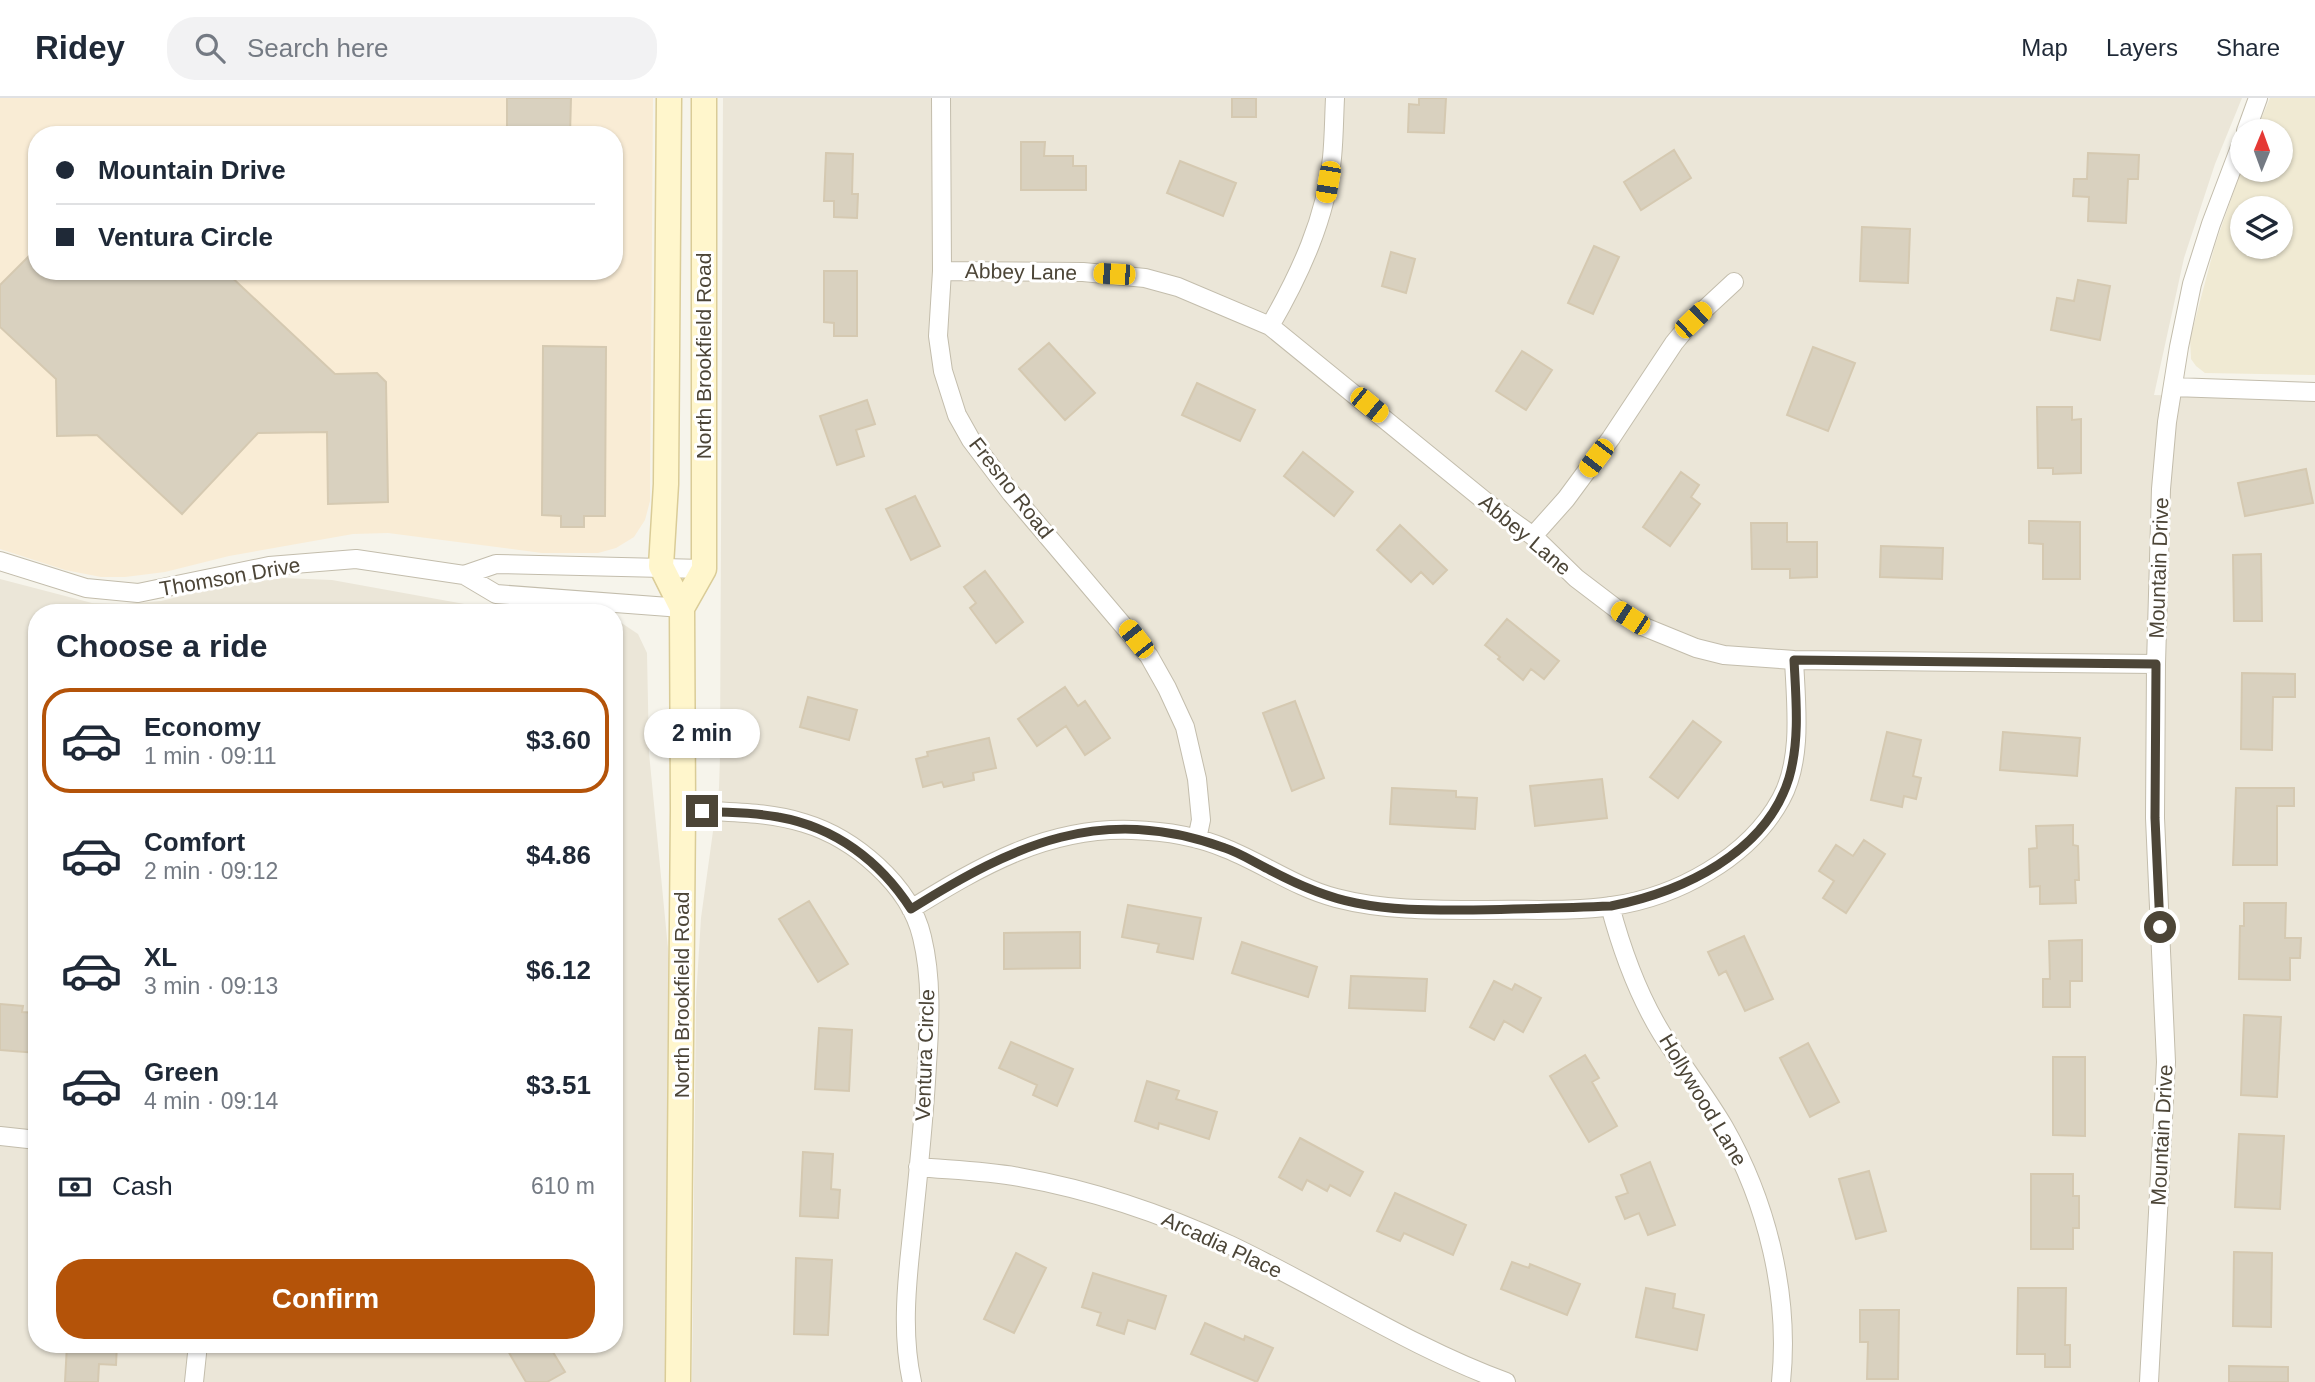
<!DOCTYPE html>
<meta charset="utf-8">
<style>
body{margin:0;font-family:Helvetica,sans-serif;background:#f2f2f3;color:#1f2937;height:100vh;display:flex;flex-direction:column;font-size:26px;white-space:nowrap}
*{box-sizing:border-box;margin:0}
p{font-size:23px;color:#747a83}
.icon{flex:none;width:38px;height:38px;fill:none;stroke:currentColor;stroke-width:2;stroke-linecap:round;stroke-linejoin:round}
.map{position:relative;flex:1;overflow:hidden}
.side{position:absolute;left:28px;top:506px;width:595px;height:749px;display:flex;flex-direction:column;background:#fff;border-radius:28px;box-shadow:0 2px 5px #0004}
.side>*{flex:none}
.top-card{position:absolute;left:28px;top:28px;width:595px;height:154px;border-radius:28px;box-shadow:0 2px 5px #0004;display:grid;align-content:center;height:154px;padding:0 28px;background:#fff}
.needle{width:46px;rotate:1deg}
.buttons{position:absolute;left:2230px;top:21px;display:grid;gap:14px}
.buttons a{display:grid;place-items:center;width:63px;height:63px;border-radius:50%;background:#fff;box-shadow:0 2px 5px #0004;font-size:35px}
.end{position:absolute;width:32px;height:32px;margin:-16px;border:9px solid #4c4537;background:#fff;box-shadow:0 0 0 4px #fff}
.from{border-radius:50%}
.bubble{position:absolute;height:49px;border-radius:24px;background:#fff;box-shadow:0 2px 5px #0004;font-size:23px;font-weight:600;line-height:49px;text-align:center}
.car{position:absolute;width:21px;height:42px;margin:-21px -10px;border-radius:9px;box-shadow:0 0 5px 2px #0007;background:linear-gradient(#f5c518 24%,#345 0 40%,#f5c518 0 76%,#345 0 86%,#f5c518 0)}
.top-card b{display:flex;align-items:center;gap:24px;height:66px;font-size:26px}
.top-card b+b{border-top:2px solid #e0e1e3}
.top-card i{width:18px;height:18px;background:#1f2937}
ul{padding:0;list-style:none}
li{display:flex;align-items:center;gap:21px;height:105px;margin:0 14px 10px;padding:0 14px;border:4px solid transparent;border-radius:28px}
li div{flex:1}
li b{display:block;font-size:26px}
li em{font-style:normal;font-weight:600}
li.current{border-color:#b45309}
li>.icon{width:63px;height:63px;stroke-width:1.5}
h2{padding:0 28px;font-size:32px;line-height:84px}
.pay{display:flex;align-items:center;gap:18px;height:77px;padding:0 28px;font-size:26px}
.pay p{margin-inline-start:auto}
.primary-button{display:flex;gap:14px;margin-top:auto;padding:14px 28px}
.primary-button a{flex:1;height:80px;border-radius:28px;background:#b45309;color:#fff;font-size:28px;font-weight:600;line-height:80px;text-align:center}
header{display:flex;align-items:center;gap:42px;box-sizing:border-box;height:98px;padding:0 35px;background:#fff;border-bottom:2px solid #e0e1e3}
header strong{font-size:33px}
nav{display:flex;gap:38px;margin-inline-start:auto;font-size:24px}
.search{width:490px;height:63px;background:#f2f2f3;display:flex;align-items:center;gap:18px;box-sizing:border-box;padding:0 24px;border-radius:28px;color:#747a83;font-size:26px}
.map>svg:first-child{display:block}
.residential{fill:#ebe6d8}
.commercial{fill:#f9ecd5;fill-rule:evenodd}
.education{fill:#f0ead3;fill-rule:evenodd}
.building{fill:#d9d1bf;stroke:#d5c9b1;stroke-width:2}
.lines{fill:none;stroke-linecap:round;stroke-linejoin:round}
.street-casing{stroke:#c3bdac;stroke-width:20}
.secondary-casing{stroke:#dacc97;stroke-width:27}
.street{stroke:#fff;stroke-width:18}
.secondary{stroke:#fff6cc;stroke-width:24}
.route{stroke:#4c4537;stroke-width:9}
.labels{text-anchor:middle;stroke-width:6;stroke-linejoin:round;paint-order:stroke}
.street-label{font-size:21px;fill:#4c4537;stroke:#fff}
</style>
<header>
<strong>Ridey</strong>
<div class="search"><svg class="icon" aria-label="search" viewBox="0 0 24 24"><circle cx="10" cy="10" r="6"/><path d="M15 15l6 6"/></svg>Search here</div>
<nav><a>Map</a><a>Layers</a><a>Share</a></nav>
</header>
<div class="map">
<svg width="2315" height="1284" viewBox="0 0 2315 1284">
<rect width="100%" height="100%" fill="#f6f4eb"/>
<path class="residential" d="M 723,0 L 2242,0 L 2215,66 L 2184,160 L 2154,297 L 2315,302 L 2315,1284 L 692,1284 L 696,900 L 701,820 L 719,690 L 720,658 Z
M 284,480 L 332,482 L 470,507 L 525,513 L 595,514 L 37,514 L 37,1246 L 614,1246 L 614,520 L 638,536 L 647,555 L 649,655 L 670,871 L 666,1284 L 0,1284 L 0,481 L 92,505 L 124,506 L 161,503 L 223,488 Z"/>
<path class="commercial" d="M 0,0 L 653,0 L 650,403 L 645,422 L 634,439 L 616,450 L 598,455 L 542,455 L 388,435 L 353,436 L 229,458 L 165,474 L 125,479 L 101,479 L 65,472 L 0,451 ZM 37,37 L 614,37 L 614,173 L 37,173 Z"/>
<path class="education" d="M 2270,0 L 2315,0 L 2315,277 L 2205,275 L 2196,268 L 2191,261 L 2190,241 L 2215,147 L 2242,70 L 2242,72 L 2280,72 L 2280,33 L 2256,33 ZM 2242,110 L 2280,110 L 2280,149 L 2242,149 Z"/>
<path class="building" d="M 507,0 L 571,0 L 570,37 L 507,37 Z
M 1232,0 L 1256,0 L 1256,19 L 1232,19 Z
M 1419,0 L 1446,0 L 1444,35 L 1408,34 L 1409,6 L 1419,7 Z
M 1021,44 L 1045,44 L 1044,58 L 1073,58 L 1073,68 L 1086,68 L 1086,92 L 1021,92 Z
M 1674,52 L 1691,80 L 1641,112 L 1624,84 Z
M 826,55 L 853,56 L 852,96 L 858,96 L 857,120 L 834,119 L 834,103 L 824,103 Z
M 2088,55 L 2139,57 L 2138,81 L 2128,81 L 2126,125 L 2088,123 L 2089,99 L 2073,98 L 2074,81 L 2087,81 Z
M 1180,63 L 1236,85 L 1223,118 L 1167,95 Z
M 1862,129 L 1910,131 L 1908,185 L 1860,183 Z
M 1594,148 L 1619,159 L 1593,216 L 1568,205 Z
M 37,150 L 37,173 L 225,173 L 335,276 L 377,275 L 386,284 L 388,404 L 328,406 L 327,334 L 258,335 L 182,416 L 97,337 L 57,338 L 56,281 L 0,229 L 0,187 Z
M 1391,154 L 1415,161 L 1406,195 L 1382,188 Z
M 824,173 L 857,173 L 857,238 L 834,238 L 834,225 L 824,224 Z
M 2078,182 L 2110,188 L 2100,242 L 2051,232 L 2057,200 L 2074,203 Z
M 1049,245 L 1095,295 L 1065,322 L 1019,271 Z
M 543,248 L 606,249 L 605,418 L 584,418 L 584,429 L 561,429 L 561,418 L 542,417 Z
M 1813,249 L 1855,265 L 1828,333 L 1787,317 Z
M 1522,253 L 1552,272 L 1526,312 L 1496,293 Z
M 1197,285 L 1255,312 L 1240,343 L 1182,317 Z
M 867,302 L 875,326 L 856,332 L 864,358 L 837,367 L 820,318 Z
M 2037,309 L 2072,309 L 2072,322 L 2081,321 L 2081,375 L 2053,376 L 2053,370 L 2038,370 Z
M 1303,354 L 1353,394 L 1334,418 L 1284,378 Z
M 2306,371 L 2313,405 L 2245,418 L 2238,385 Z
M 1681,374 L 1699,387 L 1691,399 L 1700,406 L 1670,448 L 1643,429 Z
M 915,398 L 940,448 L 911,462 L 886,411 Z
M 2029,423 L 2080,424 L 2080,481 L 2043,481 L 2043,446 L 2029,445 Z
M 1751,425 L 1787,425 L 1787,444 L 1817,444 L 1817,479 L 1790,480 L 1790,471 L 1752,471 Z
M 1400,427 L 1447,472 L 1433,486 L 1421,474 L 1411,484 L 1377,452 Z
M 1881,448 L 1943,450 L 1942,481 L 1880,479 Z
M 2261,456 L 2262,523 L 2234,523 L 2233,457 Z
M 985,473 L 1023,524 L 996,545 L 970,510 L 976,505 L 964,489 Z
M 1507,521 L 1559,563 L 1544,581 L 1531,571 L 1523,582 L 1498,561 L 1500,559 L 1485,547 Z
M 2242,575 L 2295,576 L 2295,599 L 2273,599 L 2272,652 L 2241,651 Z
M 1065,589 L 1078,608 L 1085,603 L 1110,640 L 1085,657 L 1066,628 L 1037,648 L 1018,621 Z
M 808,599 L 857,612 L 849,642 L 800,629 Z
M 1295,603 L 1324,680 L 1292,693 L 1263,615 Z
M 1693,623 L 1721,644 L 1678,700 L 1650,679 Z
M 1887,634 L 1921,642 L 1913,678 L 1921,680 L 1916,701 L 1904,698 L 1902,709 L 1871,702 Z
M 2003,634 L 2080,640 L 2077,678 L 2000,672 Z
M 989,640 L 996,670 L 973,675 L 974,682 L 944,689 L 942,684 L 923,689 L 916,661 L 928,658 L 927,654 Z
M 1602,681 L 1607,720 L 1535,728 L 1530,688 Z
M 1392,690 L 1456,693 L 1456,699 L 1477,700 L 1475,731 L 1390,726 Z
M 2236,690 L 2294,690 L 2294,708 L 2277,708 L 2277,767 L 2233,767 Z
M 2073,727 L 2073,747 L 2078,748 L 2079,782 L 2075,782 L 2076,805 L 2040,806 L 2040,788 L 2030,789 L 2029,751 L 2037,750 L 2036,728 Z
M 1864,742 L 1885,756 L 1846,815 L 1823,800 L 1834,783 L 1819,773 L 1836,747 L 1853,758 Z
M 809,803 L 848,866 L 818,884 L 779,821 Z
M 2244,805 L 2286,805 L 2285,840 L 2301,840 L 2300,860 L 2290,860 L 2290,882 L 2239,881 L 2240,828 L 2244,828 Z
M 1128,807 L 1201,820 L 1193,861 L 1157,854 L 1159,846 L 1122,839 Z
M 1080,834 L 1080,870 L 1004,871 L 1004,835 Z
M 1744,838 L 1773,901 L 1745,913 L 1726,873 L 1719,877 L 1708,854 Z
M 2082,842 L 2082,883 L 2070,883 L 2070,909 L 2043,909 L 2043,881 L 2050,881 L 2049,843 Z
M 1242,844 L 1317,869 L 1308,899 L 1232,875 Z
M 1351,878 L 1427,881 L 1425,913 L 1349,910 Z
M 1494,883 L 1512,892 L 1515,886 L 1541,900 L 1523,934 L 1504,923 L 1494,942 L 1470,929 Z
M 0,906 L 23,908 L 22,914 L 37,915 L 37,955 L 0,952 Z
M 2244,917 L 2281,919 L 2277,999 L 2241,997 Z
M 819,930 L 852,932 L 849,993 L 815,991 Z
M 1011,944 L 1073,971 L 1057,1008 L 1033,997 L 1037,987 L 999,970 Z
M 1808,945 L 1839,1004 L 1810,1019 L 1780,960 Z
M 1585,957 L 1599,980 L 1592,984 L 1617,1028 L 1589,1044 L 1550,978 Z
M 2053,959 L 2085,959 L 2085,1038 L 2053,1037 Z
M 1147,983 L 1179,993 L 1176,1001 L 1217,1014 L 1209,1041 L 1159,1025 L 1158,1031 L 1135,1023 Z
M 2239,1036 L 2284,1038 L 2280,1111 L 2235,1109 Z
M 1300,1040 L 1363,1074 L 1350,1098 L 1330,1087 L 1327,1093 L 1307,1082 L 1302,1092 L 1279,1079 Z
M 803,1054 L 833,1056 L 831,1091 L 840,1092 L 838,1120 L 800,1118 Z
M 1650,1064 L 1675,1127 L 1648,1137 L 1639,1115 L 1625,1121 L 1616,1099 L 1628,1095 L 1621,1077 Z
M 1869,1073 L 1886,1133 L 1856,1141 L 1839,1081 Z
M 2031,1076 L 2073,1076 L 2073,1098 L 2079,1098 L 2079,1130 L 2073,1130 L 2073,1151 L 2031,1151 Z
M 1395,1095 L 1466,1127 L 1453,1157 L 1404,1135 L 1400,1143 L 1377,1133 Z
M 2234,1154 L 2272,1155 L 2271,1229 L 2233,1228 Z
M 1016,1155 L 1046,1170 L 1014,1235 L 984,1221 Z
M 796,1160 L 832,1162 L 828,1237 L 794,1236 Z
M 1512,1164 L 1529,1170 L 1530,1166 L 1580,1186 L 1567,1217 L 1501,1191 Z
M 1093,1175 L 1166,1198 L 1155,1231 L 1128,1222 L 1124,1236 L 1097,1227 L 1101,1215 L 1082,1209 Z
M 1646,1190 L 1675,1196 L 1673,1210 L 1704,1217 L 1697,1252 L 1636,1239 Z
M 2018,1190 L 2066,1190 L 2065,1247 L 2070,1247 L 2070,1269 L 2045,1269 L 2045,1256 L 2017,1256 Z
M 1860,1212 L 1899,1212 L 1898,1281 L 1867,1281 L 1868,1244 L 1860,1244 Z
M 1205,1225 L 1244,1242 L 1245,1238 L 1273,1250 L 1257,1284 L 1191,1256 Z
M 67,1246 L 117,1246 L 116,1267 L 99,1266 L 98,1284 L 65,1284 Z
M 504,1246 L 548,1246 L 565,1274 L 547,1284 L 526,1284 Z
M 2229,1268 L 2288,1269 L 2288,1284 L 2229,1284 Z"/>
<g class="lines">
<g class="street-casing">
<path id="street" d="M 941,0 L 942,173 L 938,238 L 943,273 L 957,317 L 971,342 L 1011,395 L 1149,558 L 1167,590 L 1185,629 L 1197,681 L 1201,722 L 1197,741
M 2246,33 L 2258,0
M 942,173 L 1083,174 L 1145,180 L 1178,189 L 1270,228 L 1491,408 L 1533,438 L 1576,480 L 1618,512 L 1642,528 L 1696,550 L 1724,557 L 1794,562 L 2156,566
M 1270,228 C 1300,176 1326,120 1332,60 C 1334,40 1334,20 1335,0
M 2173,289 L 2315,294
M 1533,438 L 1566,401 L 1611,340 L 1674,245 L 1693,222 L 1734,184
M 0,463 L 86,490 L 138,495 L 269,468 L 356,461 L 464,477 L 496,496 L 682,510
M 464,477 L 496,466 L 704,471
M 683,712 C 723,714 766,713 804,725 C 854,740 910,787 922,839 C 932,880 930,924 927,966 C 924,1026 917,1086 911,1146 C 906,1192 902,1239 912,1284
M 1610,808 C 1622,853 1638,897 1662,936 C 1682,967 1705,997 1724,1029 C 1767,1104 1790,1197 1781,1284
M 911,811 C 981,768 1047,729 1132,732 C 1164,733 1197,738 1227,751 C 1264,766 1297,790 1336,800 C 1386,813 1436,812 1487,812 C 1528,811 1571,814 1612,808 C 1676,799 1749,760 1781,701 C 1803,661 1796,606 1794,562
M 0,1038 L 37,1042
M 918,1069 C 951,1072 986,1073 1019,1079 C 1092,1092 1163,1116 1230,1147 C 1323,1191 1410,1249 1506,1284
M 194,1284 L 198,1246
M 2149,1284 L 2166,964 L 2155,720 L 2156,566 L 2161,391 L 2167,324 L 2179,249 L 2192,186 L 2211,126 L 2242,44"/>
</g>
<g class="secondary-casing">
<path id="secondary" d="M 669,0 L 666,386 L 661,468 L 682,510 L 683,712 L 678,1284
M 682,510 L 704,471 L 704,0"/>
</g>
<use href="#street" class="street"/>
<use href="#secondary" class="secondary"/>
</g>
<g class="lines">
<path class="route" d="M 702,713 C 727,715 753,714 778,719 C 835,729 880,763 911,811 C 1015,746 1102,705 1225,750 C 1240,755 1254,764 1268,771 C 1296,786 1325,799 1356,805 C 1395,813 1434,812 1473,812 C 1519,811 1565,810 1611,808 C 1682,794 1766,755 1789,680 C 1800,642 1796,601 1794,562 L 2156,566 L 2155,720 L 2160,829"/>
</g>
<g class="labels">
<g class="street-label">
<text transform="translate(1021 174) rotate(1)" y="7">Abbey Lane</text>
<text transform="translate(704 258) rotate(-90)" y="7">North Brookfield Road</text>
<text transform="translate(1011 390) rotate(52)" y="7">Fresno Road</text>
<text transform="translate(1525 437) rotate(40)" y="7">Abbey Lane</text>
<text transform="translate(2159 470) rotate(-88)" y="7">Mountain Drive</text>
<text transform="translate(230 479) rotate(-10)" y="7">Thomson Drive</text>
<text transform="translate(682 897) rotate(-90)" y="7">North Brookfield Road</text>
<text transform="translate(925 957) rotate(-88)" y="7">Ventura Circle</text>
<text transform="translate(1703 1002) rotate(59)" y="7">Hollywood Lane</text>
<text transform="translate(2162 1037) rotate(-87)" y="7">Mountain Drive</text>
<text transform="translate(1222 1147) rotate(25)" y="7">Arcadia Place</text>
</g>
</g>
</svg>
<div class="buttons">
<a><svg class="needle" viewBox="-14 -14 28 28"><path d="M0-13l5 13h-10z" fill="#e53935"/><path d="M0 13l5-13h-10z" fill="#747a83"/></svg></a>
<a><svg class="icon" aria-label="layers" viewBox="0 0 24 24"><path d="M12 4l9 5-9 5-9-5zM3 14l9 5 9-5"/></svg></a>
</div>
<i class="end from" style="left:2160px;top:829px"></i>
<i class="end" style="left:702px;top:713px"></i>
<div class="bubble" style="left:644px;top:611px;width:116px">2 min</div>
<i class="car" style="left:1328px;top:84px;rotate:190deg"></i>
<i class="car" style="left:1114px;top:176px;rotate:273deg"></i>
<i class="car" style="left:1693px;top:222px;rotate:46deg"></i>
<i class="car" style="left:1369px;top:307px;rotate:129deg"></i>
<i class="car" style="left:1596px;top:360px;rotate:217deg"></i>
<i class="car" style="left:1630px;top:520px;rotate:303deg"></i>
<i class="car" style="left:1136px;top:541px;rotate:322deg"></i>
<div class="top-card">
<b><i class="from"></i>Mountain Drive</b>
<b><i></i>Ventura Circle</b>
</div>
<section class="side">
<h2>Choose a ride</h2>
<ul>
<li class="current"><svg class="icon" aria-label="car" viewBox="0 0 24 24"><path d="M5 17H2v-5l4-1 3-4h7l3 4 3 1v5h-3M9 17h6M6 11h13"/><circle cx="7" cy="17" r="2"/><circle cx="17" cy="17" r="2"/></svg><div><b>Economy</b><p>1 min · 09:11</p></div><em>$3.60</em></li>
<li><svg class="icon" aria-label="car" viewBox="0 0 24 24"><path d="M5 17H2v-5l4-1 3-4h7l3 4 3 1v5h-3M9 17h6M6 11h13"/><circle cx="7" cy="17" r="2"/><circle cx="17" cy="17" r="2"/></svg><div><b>Comfort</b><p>2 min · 09:12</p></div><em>$4.86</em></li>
<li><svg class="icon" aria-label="car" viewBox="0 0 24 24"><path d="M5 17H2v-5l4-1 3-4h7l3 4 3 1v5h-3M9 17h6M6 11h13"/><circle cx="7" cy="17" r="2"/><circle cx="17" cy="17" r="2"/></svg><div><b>XL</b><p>3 min · 09:13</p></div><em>$6.12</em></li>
<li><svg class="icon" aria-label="car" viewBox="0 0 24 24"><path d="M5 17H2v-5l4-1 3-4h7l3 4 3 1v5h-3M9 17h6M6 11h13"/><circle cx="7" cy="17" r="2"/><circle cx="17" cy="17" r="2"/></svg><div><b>Green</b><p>4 min · 09:14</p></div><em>$3.51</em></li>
</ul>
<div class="pay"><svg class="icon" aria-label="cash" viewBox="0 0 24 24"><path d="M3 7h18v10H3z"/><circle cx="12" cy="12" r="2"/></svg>Cash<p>610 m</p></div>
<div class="primary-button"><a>Confirm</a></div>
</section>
</div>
